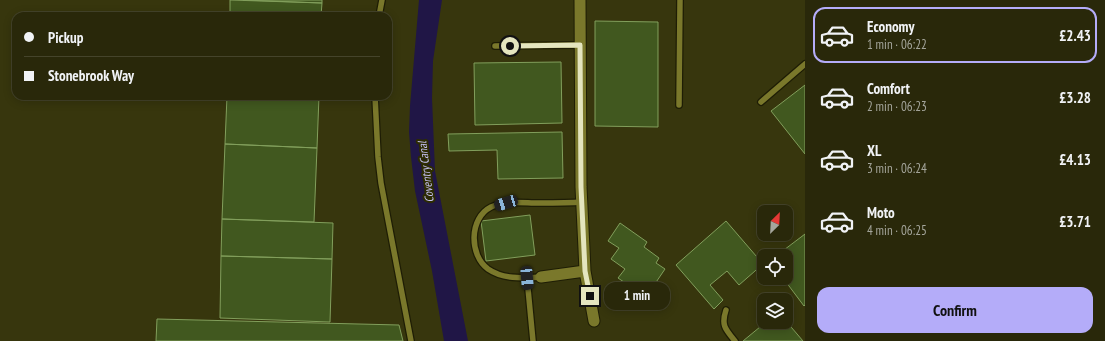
<!DOCTYPE html>
<meta charset="utf-8">
<style>
body{margin:0;font-family:"PT Sans Narrow",sans-serif;background:#353418;color:#f1f3f6;height:100vh;display:flex;flex-direction:column;font-size:15px;white-space:nowrap}
*{box-sizing:border-box;margin:0}
p{font-size:13px;color:#a5a69c}
.icon{flex:none;width:22px;height:22px;fill:none;stroke:currentColor;stroke-width:2;stroke-linecap:round;stroke-linejoin:round}
.map{position:relative;flex:1;overflow:hidden}
.side{display:flex;flex-direction:column;background:#29280a;width:300px}
.side>*{flex:none}
.guide{position:absolute;left:12px;top:12px;width:380px;height:88px;border-radius:12px;box-shadow:0 2px 10px #0003,0 0 0 1px #45442b;display:grid;align-content:center;height:88px;padding:0 12px;background:#29280a}
.needle{width:26px;rotate:24deg}
.buttons{position:absolute;left:757px;top:205px;display:grid;gap:8px}
.buttons a{display:grid;place-items:center;width:36px;height:36px;border-radius:8px;background:#29280a;box-shadow:0 2px 10px #0003,0 0 0 1px #45442b;font-size:20px}
.end{position:absolute;width:18px;height:18px;margin:-9px;border:5px solid #e4e5bf;background:#111;box-shadow:0 0 0 2px #111}
.from{border-radius:50%}
.bubble{position:absolute;height:28px;border-radius:12px;background:#29280a;box-shadow:0 2px 10px #0003,0 0 0 1px #45442b;font-size:13px;font-weight:700;line-height:28px;text-align:center}
.car{position:absolute;width:12px;height:24px;margin:-12px -6px;border-radius:5px;box-shadow:0 0 3px 1px #0007;background:linear-gradient(#222 24%,#8ab4d8 0 40%,#222 0 76%,#8ab4d8 0 86%,#222 0)}
.guide b{display:flex;align-items:center;gap:14px;height:38px;font-size:15px}
.guide b+b{border-top:1px solid #45442b}
.guide i{width:10px;height:10px;background:#f1f3f6}
ul{padding:7px 0 0;list-style:none}
li{display:flex;align-items:center;gap:12px;height:56px;margin:0 8px 6px;padding:0 4px;border:2px solid transparent;border-radius:12px}
li div{flex:1}
li b{display:block;font-size:15px}
li em{font-style:normal;font-weight:700}
li.active{border-color:#b4acf9}
li>.icon{width:36px;height:36px;stroke-width:1.5}
.cta{display:flex;gap:8px;margin-top:auto;padding:8px 12px}
.cta a{flex:1;height:46px;border-radius:12px;background:#b4acf9;color:#111;font-size:16px;font-weight:700;line-height:46px;text-align:center}
main{display:flex;flex:1;min-height:0}
.map>svg:first-child{display:block}
.water{fill:#201646}
.building{fill:#41581f;stroke:#829f5c}
.lines{fill:none;stroke-linecap:round;stroke-linejoin:round}
.service-casing{stroke:#1e1d05;stroke-width:8}
.minor-casing{stroke:#1e1d05;stroke-width:13}
.service{stroke:#7a782b;stroke-width:5.5}
.minor{stroke:#7a782b;stroke-width:11}
.route{stroke:#e4e5bf;stroke-width:5}
.labels{text-anchor:middle;stroke-width:4;stroke-linejoin:round;paint-order:stroke}
.water-label{font-size:12px;font-style:italic;fill:#c5c1f3;stroke:#2d2c02}
</style>
<main>
<div class="map">
<svg width="805" height="341" viewBox="0 0 805 341">
<rect width="100%" height="100%" fill="#37360d"/>
<path class="water" d="M 419,0 L 442,0 L 433,61 L 432,98 L 435,171 L 468,341 L 444,341 L 432,271 L 415,191 L 411,157 L 409,132 L 410,106 Z"/>
<path class="building" d="M 230,0 L 322,3 L 321,16 L 230,16 Z
M 243,0 L 322,0 L 322,3 Z
M 595,21 L 658,22 L 658,127 L 595,126 Z
M 561,62 L 562,123 L 475,125 L 474,63 Z
M 805,85 L 805,154 L 771,111 Z
M 227,96 L 319,96 L 317,148 L 225,144 Z
M 562,132 L 563,178 L 498,179 L 497,150 L 449,151 L 448,134 Z
M 225,144 L 317,148 L 314,222 L 222,219 Z
M 530,215 L 535,255 L 486,261 L 481,221 Z
M 222,219 L 333,223 L 332,259 L 221,256 Z
M 726,221 L 763,264 L 739,285 L 727,271 L 710,285 L 723,300 L 714,309 L 676,265 Z
M 620,223 L 647,242 L 644,247 L 659,258 L 656,263 L 665,269 L 646,297 L 618,278 L 625,269 L 611,259 L 619,248 L 608,241 Z
M 805,234 L 805,305 L 804,306 L 783,278 L 786,278 L 786,256 L 776,256 Z
M 221,256 L 332,259 L 330,322 L 220,318 Z
M 157,319 L 399,325 L 403,341 L 156,341 Z
M 786,321 L 803,341 L 743,341 L 766,322 L 786,322 Z"/>
<g class="lines">
<g class="service-casing">
<path id="service" d="M 379,16 L 382,0
M 495,46 L 581,45
M 375,96 L 378,157 L 381,183 L 411,341
M 761,102 L 805,64
M 679,105 L 680,0
M 541,277 C 524,278 504,280 488,269 C 469,255 469,218 491,207 C 506,200 523,203 539,203 C 553,203 568,203 582,202
M 527,278 L 533,341
M 726,310 C 721,325 725,329 735,341"/>
</g>
<g class="minor-casing">
<path id="minor" d="M 580,0 L 581,187 L 584,249 L 585,271 L 594,321
M 541,277 L 585,271"/>
</g>
<use href="#service" class="service"/>
<use href="#minor" class="minor"/>
</g>
<g class="lines">
<path class="route" d="M 510,46 L 580,45 L 581,187 L 585,271 L 590,296"/>
</g>
<g class="labels">
<g class="water-label">
<text transform="translate(426 172) rotate(-97)" y="4">Coventry Canal</text>
</g>
</g>
</svg>
<div class="buttons">
<a><svg class="needle" viewBox="-14 -14 28 28"><path d="M0-13l5 13h-10z" fill="#e53935"/><path d="M0 13l5-13h-10z" fill="#a5a69c"/></svg></a>
<a><svg class="icon" aria-label="locate" viewBox="0 0 24 24"><circle cx="12" cy="12" r="6"/><path d="M12 2v4M12 18v4M2 12h4M18 12h4"/></svg></a>
<a><svg class="icon" aria-label="layers" viewBox="0 0 24 24"><path d="M12 4l9 5-9 5-9-5zM3 14l9 5 9-5"/></svg></a>
</div>
<i class="end from" style="left:510px;top:46px"></i>
<i class="end" style="left:590px;top:296px"></i>
<div class="bubble" style="left:604px;top:282px;width:66px">1 min</div>
<i class="car" style="left:506px;top:203px;rotate:253deg"></i>
<i class="car" style="left:527px;top:278px;rotate:175deg"></i>
<div class="guide">
<b><i class="from"></i>Pickup</b>
<b><i></i>Stonebrook Way</b>
</div>
</div>
<section class="side">
<ul>
<li class="active"><svg class="icon" aria-label="car" viewBox="0 0 24 24"><path d="M5 17H2v-5l4-1 3-4h7l3 4 3 1v5h-3M9 17h6M6 11h13"/><circle cx="7" cy="17" r="2"/><circle cx="17" cy="17" r="2"/></svg><div><b>Economy</b><p>1 min · 06:22</p></div><em>£2.43</em></li>
<li><svg class="icon" aria-label="car" viewBox="0 0 24 24"><path d="M5 17H2v-5l4-1 3-4h7l3 4 3 1v5h-3M9 17h6M6 11h13"/><circle cx="7" cy="17" r="2"/><circle cx="17" cy="17" r="2"/></svg><div><b>Comfort</b><p>2 min · 06:23</p></div><em>£3.28</em></li>
<li><svg class="icon" aria-label="car" viewBox="0 0 24 24"><path d="M5 17H2v-5l4-1 3-4h7l3 4 3 1v5h-3M9 17h6M6 11h13"/><circle cx="7" cy="17" r="2"/><circle cx="17" cy="17" r="2"/></svg><div><b>XL</b><p>3 min · 06:24</p></div><em>£4.13</em></li>
<li><svg class="icon" aria-label="car" viewBox="0 0 24 24"><path d="M5 17H2v-5l4-1 3-4h7l3 4 3 1v5h-3M9 17h6M6 11h13"/><circle cx="7" cy="17" r="2"/><circle cx="17" cy="17" r="2"/></svg><div><b>Moto</b><p>4 min · 06:25</p></div><em>£3.71</em></li>
</ul>
<div class="cta"><a>Confirm</a></div>
</section>
</main>
